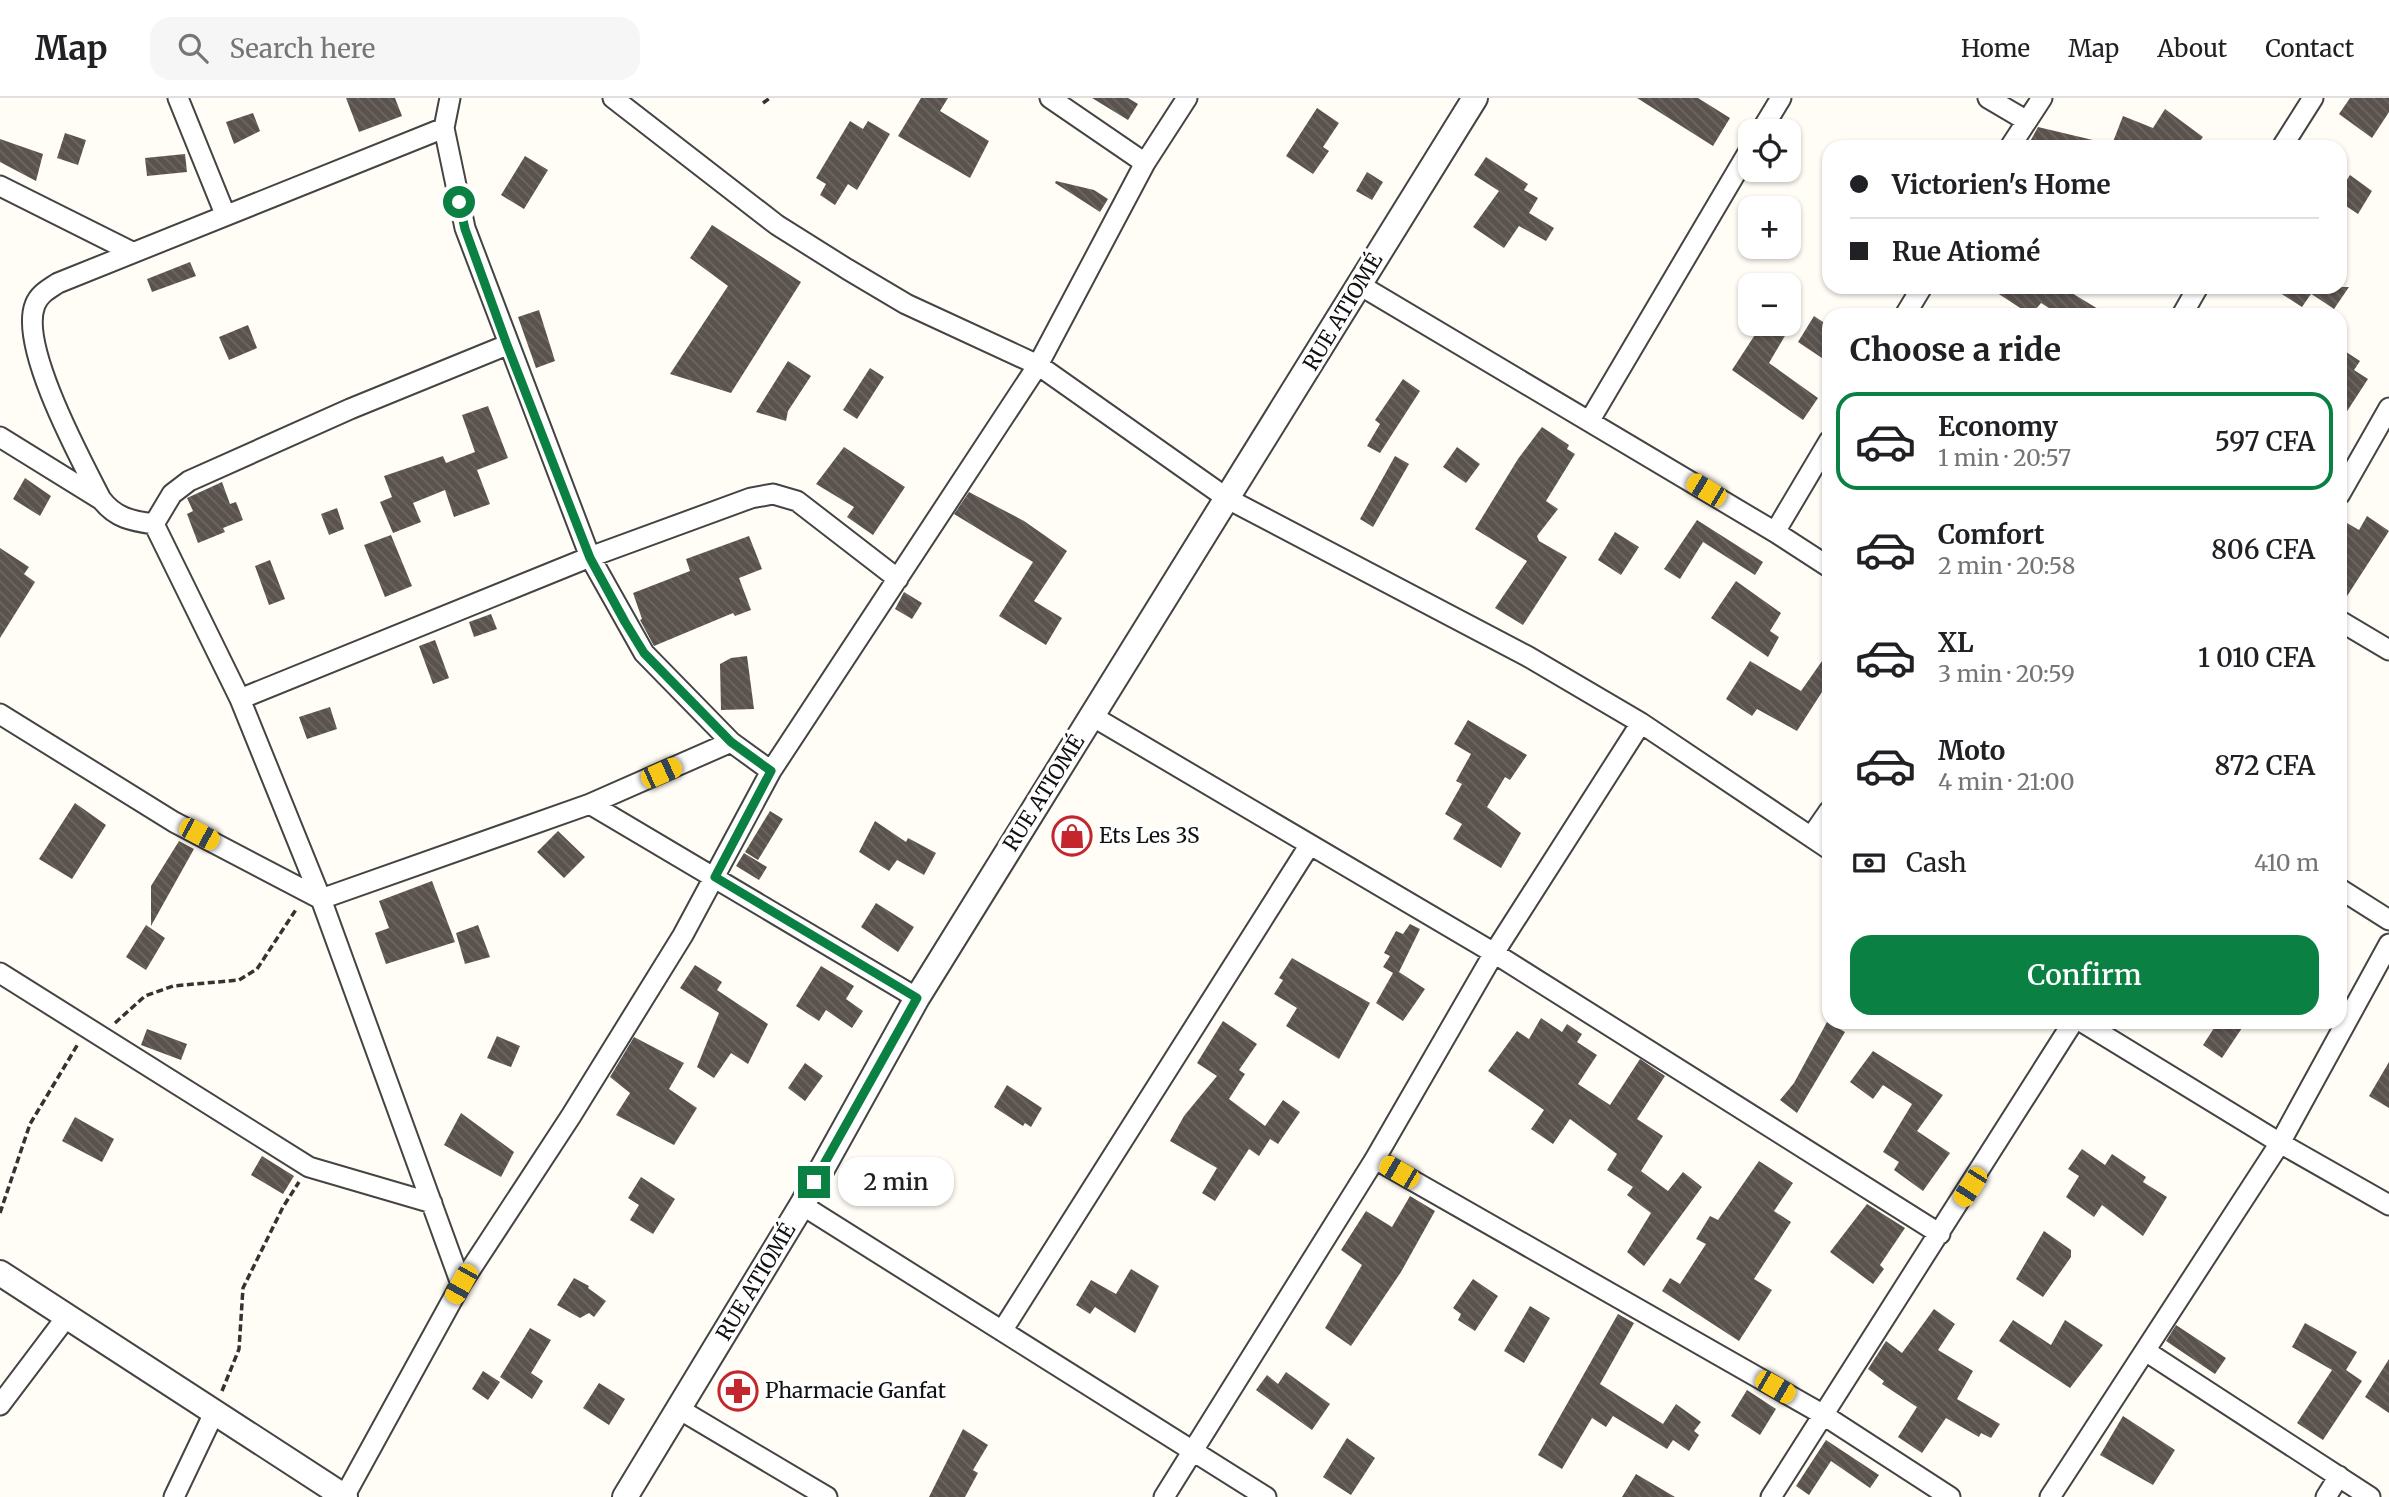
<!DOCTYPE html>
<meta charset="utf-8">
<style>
body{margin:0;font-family:Merriweather,serif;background:#f6f6f6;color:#202124;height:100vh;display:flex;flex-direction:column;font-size:26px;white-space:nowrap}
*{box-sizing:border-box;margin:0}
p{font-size:23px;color:#757577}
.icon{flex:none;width:38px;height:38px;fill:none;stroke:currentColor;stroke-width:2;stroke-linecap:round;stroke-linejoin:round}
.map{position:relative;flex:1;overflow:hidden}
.details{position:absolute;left:1822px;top:210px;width:525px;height:721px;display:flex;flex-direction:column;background:#fff;border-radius:21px;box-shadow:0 2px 5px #0004}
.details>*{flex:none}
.hud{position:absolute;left:1822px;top:42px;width:525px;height:154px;border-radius:21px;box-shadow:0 2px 5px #0004;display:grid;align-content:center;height:154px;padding:0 28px;background:#fff}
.tools{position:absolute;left:1738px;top:21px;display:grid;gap:14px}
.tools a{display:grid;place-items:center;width:63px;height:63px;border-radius:14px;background:#fff;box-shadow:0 2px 5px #0004;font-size:35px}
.end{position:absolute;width:32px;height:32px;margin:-16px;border:9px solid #0b8043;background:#fff;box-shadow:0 0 0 4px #fff}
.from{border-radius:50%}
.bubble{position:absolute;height:49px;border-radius:21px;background:#fff;box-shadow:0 2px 5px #0004;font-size:23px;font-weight:600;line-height:49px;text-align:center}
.car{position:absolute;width:21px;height:42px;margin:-21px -10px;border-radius:9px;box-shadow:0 0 5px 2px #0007;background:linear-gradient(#f5c518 24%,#345 0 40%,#f5c518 0 76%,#345 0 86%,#f5c518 0)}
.hud b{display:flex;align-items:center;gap:24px;height:66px;font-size:26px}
.hud b+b{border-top:2px solid #e0e0e0}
.hud i{width:18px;height:18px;background:#202124}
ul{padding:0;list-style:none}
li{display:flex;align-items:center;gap:21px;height:98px;margin:0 14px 10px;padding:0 14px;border:4px solid transparent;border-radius:21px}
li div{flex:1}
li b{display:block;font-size:26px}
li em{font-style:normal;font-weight:600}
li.current{border-color:#0b8043}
li>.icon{width:63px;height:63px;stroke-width:1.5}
h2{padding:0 28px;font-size:32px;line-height:84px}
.pay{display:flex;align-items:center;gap:18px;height:77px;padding:0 28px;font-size:26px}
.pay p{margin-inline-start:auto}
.action{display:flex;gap:14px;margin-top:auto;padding:14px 28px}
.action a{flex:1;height:80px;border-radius:21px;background:#0b8043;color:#fff;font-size:28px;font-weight:600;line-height:80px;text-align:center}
header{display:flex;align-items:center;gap:42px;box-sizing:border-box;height:98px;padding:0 35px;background:#fff;border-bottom:2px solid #e0e0e0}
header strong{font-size:33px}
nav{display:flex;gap:38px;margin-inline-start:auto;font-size:24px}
.search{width:490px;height:63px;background:#f6f6f6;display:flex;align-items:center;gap:18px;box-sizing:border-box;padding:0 24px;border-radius:21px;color:#757577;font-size:26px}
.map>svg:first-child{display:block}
.building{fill:url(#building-back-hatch)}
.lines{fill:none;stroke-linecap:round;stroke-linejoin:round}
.minor-casing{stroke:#444;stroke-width:23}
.tertiary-casing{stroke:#444;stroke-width:28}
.path{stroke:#333;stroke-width:3.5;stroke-dasharray:7 3.5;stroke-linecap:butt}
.minor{stroke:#fff;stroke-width:19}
.tertiary{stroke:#fff;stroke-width:24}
.route{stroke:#0b8043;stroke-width:9}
.labels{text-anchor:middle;stroke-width:7;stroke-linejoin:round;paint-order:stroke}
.street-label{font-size:21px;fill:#111;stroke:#fff}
.poi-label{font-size:21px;fill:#111;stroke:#fff;text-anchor:start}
</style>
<header>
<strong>Map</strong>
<div class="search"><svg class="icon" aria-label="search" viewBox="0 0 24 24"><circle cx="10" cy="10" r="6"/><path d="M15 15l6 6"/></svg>Search here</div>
<nav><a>Home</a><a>Map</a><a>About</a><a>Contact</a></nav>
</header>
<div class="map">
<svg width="2389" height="1399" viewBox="0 0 2389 1399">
<defs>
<pattern id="building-back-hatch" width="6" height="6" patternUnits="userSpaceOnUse" patternTransform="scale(1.75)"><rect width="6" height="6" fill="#5a524d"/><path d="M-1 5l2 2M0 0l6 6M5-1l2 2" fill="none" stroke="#6d6662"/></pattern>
</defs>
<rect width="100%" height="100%" fill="#fffdf5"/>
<path class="building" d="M 346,0 L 395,0 L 402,18 L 359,34 Z
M 921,0 L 948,0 L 940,13 L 989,43 L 970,80 L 898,38 Z
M 1092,0 L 1128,0 L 1138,6 L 1128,22 Z
M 1637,0 L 1698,0 L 1730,20 L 1713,48 Z
M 2350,0 L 2389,0 L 2389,14 L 2372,40 L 2339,16 Z
M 1317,10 L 1339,25 L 1323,49 L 1329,53 L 1313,76 L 1286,58 Z
M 2165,11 L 2203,39 L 2195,49 L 2111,49 L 2123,18 L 2153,30 Z
M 253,15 L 260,33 L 234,46 L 226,24 Z
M 850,23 L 863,31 L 868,23 L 890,36 L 857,92 L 848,86 L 835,107 L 820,97 L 826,86 L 816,80 Z
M 2038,29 L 2097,43 L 2096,49 L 2027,49 Z
M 65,35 L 86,42 L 78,67 L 57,60 Z
M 0,41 L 43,56 L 36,83 L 0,64 Z
M 185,56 L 187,74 L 147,78 L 145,60 Z
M 525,58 L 548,72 L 524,111 L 501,97 Z
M 1486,59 L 1528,86 L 1524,92 L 1538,100 L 1529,115 L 1554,130 L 1546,143 L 1519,128 L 1504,150 L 1473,129 L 1499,93 L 1474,77 Z
M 1367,74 L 1383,84 L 1372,102 L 1356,93 Z
M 2350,77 L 2372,93 L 2358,116 L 2340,104 L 2340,92 Z
M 1056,83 L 1094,92 L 1108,101 L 1100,114 L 1055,85 Z
M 712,127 L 801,184 L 731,295 L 670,276 L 728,188 L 690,160 Z
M 190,164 L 196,178 L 152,194 L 147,181 Z
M 1988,189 L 2062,189 L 2108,217 L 2060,217 L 2041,205 L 2031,217 Z
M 2271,189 L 2300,189 L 2311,196 L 2302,209 Z
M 2301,189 L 2349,189 L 2334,211 Z
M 539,212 L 555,263 L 536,270 L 518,219 Z
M 1814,218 L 1829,228 L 1829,249 L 1822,260 L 1798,244 Z
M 1762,226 L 1786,236 L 1769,265 L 1818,300 L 1803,322 L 1732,272 Z
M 248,227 L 257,250 L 229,262 L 219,239 Z
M 2340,250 L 2360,263 L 2354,272 L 2368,281 L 2340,324 Z
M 788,263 L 811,278 L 788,313 L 786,323 L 756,314 Z
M 870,270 L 884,279 L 857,321 L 843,312 Z
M 1403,281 L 1420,293 L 1380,355 L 1367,348 L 1380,326 L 1375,322 Z
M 488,308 L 508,360 L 477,372 L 490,406 L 454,419 L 445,392 L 413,405 L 421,424 L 393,435 L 380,404 L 392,399 L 384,378 L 443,358 L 446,365 L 475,354 L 462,317 Z
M 1542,329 L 1569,347 L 1567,351 L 1575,356 L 1546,403 L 1558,411 L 1537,438 L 1539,443 L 1567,459 L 1523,527 L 1495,510 L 1527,463 L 1475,431 L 1518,361 Z
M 844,349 L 905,389 L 873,437 L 847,419 L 854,409 L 816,386 Z
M 1457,349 L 1480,366 L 1466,385 L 1443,369 Z
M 1395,358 L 1409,366 L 1373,429 L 1360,421 Z
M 25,380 L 51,398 L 40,418 L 13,401 Z
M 222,384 L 230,406 L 236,404 L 243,422 L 223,430 L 225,434 L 198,445 L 187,416 L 193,413 L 187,400 Z
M 969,394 L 1024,423 L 1067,453 L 1034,503 L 1062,520 L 1046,547 L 999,518 L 1033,464 L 954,416 Z
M 337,410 L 344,431 L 329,437 L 321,416 Z
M 2367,418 L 2389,433 L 2340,509 L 2340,421 L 2359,432 Z
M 1697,422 L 1763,464 L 1755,477 L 1703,444 L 1680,481 L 1664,471 Z
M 1615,434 L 1639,449 L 1621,477 L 1598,462 Z
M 391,437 L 412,488 L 385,499 L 364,447 Z
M 749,438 L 762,471 L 739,480 L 751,512 L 735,518 L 733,515 L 654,548 L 640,522 L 642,521 L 633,495 L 690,473 L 686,461 Z
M 0,450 L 29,469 L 24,476 L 35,484 L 0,540 Z
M 270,462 L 285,501 L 269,507 L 255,468 Z
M 1736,483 L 1781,515 L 1770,533 L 1779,539 L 1768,559 L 1711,520 Z
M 904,494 L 922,505 L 912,521 L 895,511 Z
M 491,516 L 497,531 L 474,539 L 469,524 Z
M 435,542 L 449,580 L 433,586 L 419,548 Z
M 1829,553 L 1829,598 L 1822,594 L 1797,633 L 1757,611 L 1752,618 L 1726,601 L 1750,563 L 1801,593 Z
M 747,558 L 754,611 L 721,612 L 720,566 L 731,560 Z
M 330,609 L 337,631 L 307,641 L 299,619 Z
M 1468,622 L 1527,657 L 1510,682 L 1505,679 L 1487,709 L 1521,735 L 1501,770 L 1453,741 L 1462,726 L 1445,716 L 1462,686 L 1456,683 L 1471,656 L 1454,646 Z
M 75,705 L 106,727 L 72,781 L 39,761 Z
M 770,713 L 783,721 L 758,762 L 745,754 Z
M 875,723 L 906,744 L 908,740 L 936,755 L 924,777 L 897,762 L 889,773 L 859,754 Z
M 558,733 L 585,759 L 564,780 L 537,754 Z
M 179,743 L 194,751 L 151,828 L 151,788 Z
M 744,755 L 767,769 L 759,782 L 736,768 Z
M 432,783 L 455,844 L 386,866 L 375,835 L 389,830 L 379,803 Z
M 876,805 L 914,829 L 898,854 L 861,829 Z
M 1410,826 L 1420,831 L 1399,874 L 1425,891 L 1403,923 L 1376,905 L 1393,875 L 1383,869 L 1390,858 L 1384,855 L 1396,833 L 1403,836 Z
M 146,827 L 165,840 L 146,872 L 126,859 Z
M 478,827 L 490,859 L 465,866 L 456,835 Z
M 1292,860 L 1370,905 L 1339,961 L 1286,928 L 1297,910 L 1274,896 L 1283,882 L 1279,880 Z
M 695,867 L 722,884 L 717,892 L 768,926 L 748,966 L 731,955 L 714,980 L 697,969 L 719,915 L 680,890 Z
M 821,868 L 854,888 L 846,901 L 863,913 L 852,930 L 826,912 L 819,923 L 796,908 Z
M 1541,920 L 1562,934 L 1567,926 L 1582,936 L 1577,944 L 1597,957 L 1578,986 L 1610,1007 L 1640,961 L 1665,978 L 1637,1021 L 1663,1038 L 1641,1073 L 1668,1093 L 1683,1074 L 1702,1089 L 1644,1168 L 1627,1154 L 1651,1115 L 1627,1097 L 1633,1089 L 1607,1072 L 1617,1056 L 1570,1021 L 1553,1046 L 1531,1031 L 1544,1012 L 1488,973 L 1517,933 L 1529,941 Z
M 1223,923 L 1257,946 L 1239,972 L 1245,976 L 1229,1001 L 1265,1028 L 1283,1002 L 1300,1014 L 1278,1046 L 1270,1041 L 1259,1058 L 1249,1051 L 1215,1103 L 1202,1095 L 1217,1070 L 1170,1043 L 1184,1018 L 1217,978 L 1197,965 Z
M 1827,924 L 1845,934 L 1797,1015 L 1780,1002 L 1794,985 Z
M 2218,924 L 2246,924 L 2222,960 L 2203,947 Z
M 147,931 L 187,946 L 181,962 L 141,947 Z
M 497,938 L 520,948 L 511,969 L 487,960 Z
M 634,939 L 684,965 L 669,991 L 697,1010 L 674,1047 L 616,1017 L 630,995 L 610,979 Z
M 1873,953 L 1943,997 L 1917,1033 L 1950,1055 L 1923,1093 L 1894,1072 L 1899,1064 L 1883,1054 L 1912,1006 L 1883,987 L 1873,1001 L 1850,984 Z
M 2389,964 L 2389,1010 L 2369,998 Z
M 805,965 L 823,978 L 805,1003 L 788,990 Z
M 1007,987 L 1042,1010 L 1031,1029 L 1025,1025 L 1023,1028 L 994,1009 Z
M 461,1015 L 514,1054 L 501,1079 L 444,1047 Z
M 75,1019 L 114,1041 L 102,1064 L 62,1043 Z
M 2082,1051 L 2105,1067 L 2112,1056 L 2146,1079 L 2143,1084 L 2167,1099 L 2143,1138 L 2102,1107 L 2094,1119 L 2066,1099 L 2079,1078 L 2068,1071 Z
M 262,1058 L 294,1078 L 283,1096 L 251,1077 Z
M 1759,1063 L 1793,1085 L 1774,1113 L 1791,1124 L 1754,1181 L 1772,1192 L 1739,1243 L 1662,1193 L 1670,1180 L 1680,1186 L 1706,1146 L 1696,1141 L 1710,1118 L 1718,1122 Z
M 641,1079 L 675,1101 L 653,1136 L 630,1122 L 639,1107 L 628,1100 Z
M 1410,1098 L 1435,1113 L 1401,1174 L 1351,1248 L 1325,1230 L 1362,1167 L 1341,1152 L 1366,1113 L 1392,1129 Z
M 1867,1106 L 1905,1130 L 1880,1167 L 1884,1171 L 1873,1186 L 1830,1154 Z
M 2044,1133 L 2071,1152 L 2071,1159 L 2043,1199 L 2016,1181 Z
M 1131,1171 L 1159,1188 L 1135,1235 L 1095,1209 L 1090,1216 L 1076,1207 L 1091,1182 L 1116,1196 Z
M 574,1180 L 589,1188 L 588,1190 L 606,1203 L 594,1219 L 589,1215 L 580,1220 L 557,1207 Z
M 1473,1181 L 1498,1198 L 1475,1233 L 1458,1222 L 1461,1216 L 1453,1210 Z
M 1530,1208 L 1550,1220 L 1524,1265 L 1504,1253 Z
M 1934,1211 L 1955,1226 L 1938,1252 L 1973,1273 L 1957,1301 L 2000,1326 L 1991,1340 L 1981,1335 L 1979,1339 L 1946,1320 L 1922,1355 L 1898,1339 L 1917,1309 L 1882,1286 L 1884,1283 L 1868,1271 L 1886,1243 L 1902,1255 Z
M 1618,1216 L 1634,1225 L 1600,1286 L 1663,1326 L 1676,1306 L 1701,1324 L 1694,1333 L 1699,1337 L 1689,1353 L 1673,1342 L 1667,1351 L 1613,1318 L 1606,1329 L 1592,1320 L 1562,1371 L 1538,1357 Z
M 2013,1222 L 2051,1247 L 2065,1222 L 2103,1247 L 2070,1290 L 1999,1243 Z
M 2305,1225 L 2357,1254 L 2346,1272 L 2362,1283 L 2323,1342 L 2297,1325 L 2332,1272 L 2292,1249 Z
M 2176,1227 L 2226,1260 L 2215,1276 L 2166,1243 Z
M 530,1230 L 551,1242 L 531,1275 L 543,1283 L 532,1301 L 500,1279 Z
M 2389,1261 L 2389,1315 L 2365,1299 Z
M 483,1273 L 500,1284 L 488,1302 L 472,1291 Z
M 1286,1274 L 1330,1306 L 1312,1332 L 1256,1292 L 1267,1277 L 1278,1286 Z
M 599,1285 L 625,1301 L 609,1327 L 583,1310 Z
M 1747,1292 L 1776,1311 L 1760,1337 L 1731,1318 Z
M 2123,1318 L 2175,1352 L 2153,1387 L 2100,1357 Z
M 963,1331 L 988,1347 L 973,1372 L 978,1375 L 965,1399 L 929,1399 Z
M 1347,1340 L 1375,1360 L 1351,1397 L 1323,1379 Z
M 1826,1342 L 1879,1377 L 1870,1390 L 1831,1363 L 1809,1397 L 1796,1388 Z
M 1636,1376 L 1675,1399 L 1622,1399 Z"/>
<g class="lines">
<g class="minor-casing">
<path id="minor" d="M 178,0 L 225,116
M 450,0 L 444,30 L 465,130 L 590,459 L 644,555 L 731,644 L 771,673
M 613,0 L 777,127 L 847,171 L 906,206 L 1038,267 L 1228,401 L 1527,558 L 1641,625 L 1829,751
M 1050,0 L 1145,65
M 1988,0 L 2027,23
M 1761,33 L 1781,0
M 2010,49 L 2042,0
M 2282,49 L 2313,0
M 0,88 L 132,154
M 1358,186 L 1775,434
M 1905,217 L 1922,189
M 2182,217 L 2198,189
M 1590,322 L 1750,51
M 0,339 L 100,401
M 1829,343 L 1775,434 L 1829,469
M 2340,396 L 2389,310
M 154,426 C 132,423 115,420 101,401 C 80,360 19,248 35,207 C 39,196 49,191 58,185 L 444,30
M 2340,523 L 2389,552
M 240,601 L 590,459 L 751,400 L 773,396 L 797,403 L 898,481
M 0,616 L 174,724 L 321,801 L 240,601 L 154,426 L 172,396 L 189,383 L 350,311 L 507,247
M 1092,618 L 1494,855 L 1940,1136
M 590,706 L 731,644
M 1811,739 L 1829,713
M 2340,791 L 2389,822
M 0,875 L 309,1069 L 432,1105
M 2082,924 L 2280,1045 L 2389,1107
M 1375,1061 L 1822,1316 L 1950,1399
M 802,1107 L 1266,1399
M 461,1186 L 321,801 L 590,706 L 917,900
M 1002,1233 L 1309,748
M 2147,1254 L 2370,1399
M 0,1307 L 68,1217
M 679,1311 L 827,1399
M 174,1399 L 214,1315
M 344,1399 L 461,1186 L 571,1018 L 683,837 L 771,673 L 1038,267 L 1145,65 L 1187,0
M 1164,1399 L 1375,1061 L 1494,855 L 1641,625
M 1771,1399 L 2073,924
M 2050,1399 L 2280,1045 L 2389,846
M 2326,1399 L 2339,1378"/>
</g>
<g class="tertiary-casing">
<path id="tertiary" d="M 0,1175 L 345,1399
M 625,1399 L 802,1107 L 917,900 L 1475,0"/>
</g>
<path class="path" d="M 763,5 L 770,0
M 115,925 L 145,898 L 173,888 L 239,882 L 257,871 L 297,810
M 0,1115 L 30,1026 L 78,946
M 222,1293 L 239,1251 L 243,1190 L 283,1109 L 299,1084"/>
<use href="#minor" class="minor"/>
<use href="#tertiary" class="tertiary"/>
</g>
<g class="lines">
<path class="route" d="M 459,104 L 465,131 L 507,247 L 590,460 L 625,524 L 644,555 L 731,644 L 771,673 L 715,779 L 917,900 L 814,1084"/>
</g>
<defs>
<g id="shop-ring" transform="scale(2.0125)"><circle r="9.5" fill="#fff" stroke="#c4262e" stroke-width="1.5"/><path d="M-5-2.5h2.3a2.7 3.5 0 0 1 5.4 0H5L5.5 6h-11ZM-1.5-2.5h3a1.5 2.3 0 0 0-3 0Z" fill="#c4262e"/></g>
<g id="pharmacy-ring" transform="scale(2.0125)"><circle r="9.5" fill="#fff" stroke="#c4262e" stroke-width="1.5"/><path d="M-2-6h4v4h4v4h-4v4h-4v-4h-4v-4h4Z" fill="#c4262e"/></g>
</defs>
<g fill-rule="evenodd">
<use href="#shop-ring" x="1072" y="738"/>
<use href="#pharmacy-ring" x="738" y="1293"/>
</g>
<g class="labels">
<g class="street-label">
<text transform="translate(1343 214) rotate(-59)" y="7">RUE ATIOMÉ</text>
<text transform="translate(1044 695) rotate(-58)" y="7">RUE ATIOMÉ</text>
<text transform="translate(756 1184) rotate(-59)" y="7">RUE ATIOMÉ</text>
</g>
<g class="poi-label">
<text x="1099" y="745">Ets Les 3S</text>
<text x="765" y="1300">Pharmacie Ganfat</text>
</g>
</g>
</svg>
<div class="tools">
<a><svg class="icon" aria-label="locate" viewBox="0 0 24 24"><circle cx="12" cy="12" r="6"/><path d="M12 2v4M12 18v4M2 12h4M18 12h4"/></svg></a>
<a>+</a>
<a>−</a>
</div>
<i class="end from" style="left:459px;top:104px"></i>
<i class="end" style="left:814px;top:1084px"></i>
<div class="bubble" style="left:838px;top:1059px;width:116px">2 min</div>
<i class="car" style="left:1706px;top:392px;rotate:301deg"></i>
<i class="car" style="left:661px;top:675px;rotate:66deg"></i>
<i class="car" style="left:199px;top:736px;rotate:118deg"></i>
<i class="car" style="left:1399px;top:1074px;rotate:300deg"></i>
<i class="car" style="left:1970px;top:1089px;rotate:213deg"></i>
<i class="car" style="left:461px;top:1186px;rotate:209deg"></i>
<i class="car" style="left:1775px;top:1289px;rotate:120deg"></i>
<div class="hud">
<b><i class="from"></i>Victorien's Home</b>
<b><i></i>Rue Atiomé</b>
</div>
<section class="details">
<h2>Choose a ride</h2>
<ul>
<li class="current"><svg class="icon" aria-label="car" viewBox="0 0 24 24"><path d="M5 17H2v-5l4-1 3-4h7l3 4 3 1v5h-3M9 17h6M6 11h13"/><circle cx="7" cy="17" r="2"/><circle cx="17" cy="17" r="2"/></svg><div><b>Economy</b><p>1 min · 20:57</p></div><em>597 CFA</em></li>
<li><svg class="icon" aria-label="car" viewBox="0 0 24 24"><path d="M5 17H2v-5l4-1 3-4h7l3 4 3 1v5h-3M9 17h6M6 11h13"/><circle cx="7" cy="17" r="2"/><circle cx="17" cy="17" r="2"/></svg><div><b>Comfort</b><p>2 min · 20:58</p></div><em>806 CFA</em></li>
<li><svg class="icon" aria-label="car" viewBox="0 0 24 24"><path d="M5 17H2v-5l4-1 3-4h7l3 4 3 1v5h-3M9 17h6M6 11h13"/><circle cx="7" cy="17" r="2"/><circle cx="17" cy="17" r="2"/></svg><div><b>XL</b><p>3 min · 20:59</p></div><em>1 010 CFA</em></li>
<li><svg class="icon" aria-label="car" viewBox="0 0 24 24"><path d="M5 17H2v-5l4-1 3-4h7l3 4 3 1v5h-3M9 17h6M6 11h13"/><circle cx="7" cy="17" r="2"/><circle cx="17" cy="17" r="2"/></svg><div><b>Moto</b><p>4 min · 21:00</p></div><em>872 CFA</em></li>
</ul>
<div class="pay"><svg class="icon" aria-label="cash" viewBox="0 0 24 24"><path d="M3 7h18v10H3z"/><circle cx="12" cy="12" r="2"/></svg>Cash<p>410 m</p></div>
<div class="action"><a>Confirm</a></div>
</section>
</div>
